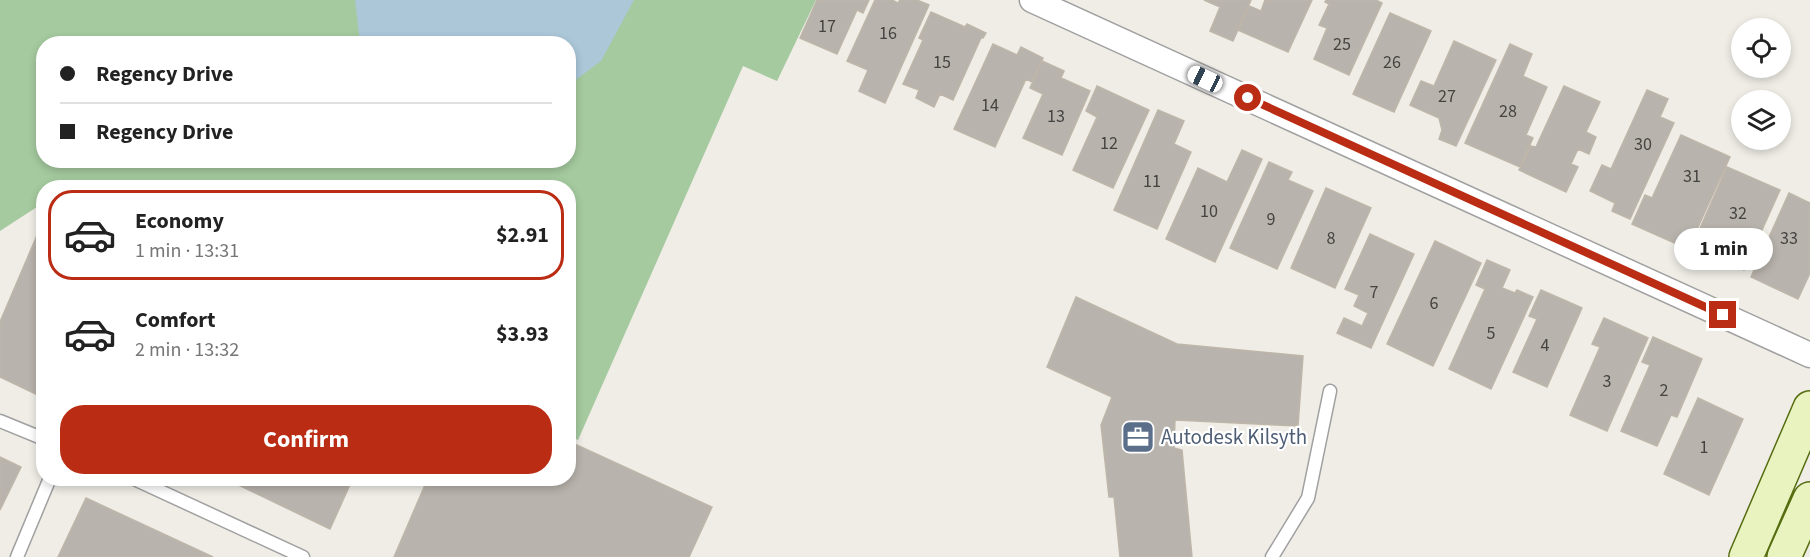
<!DOCTYPE html>
<meta charset="utf-8">
<style>
body{margin:0;font-family:"Source Sans 3",sans-serif;background:#f2f2f2;color:#222;height:100vh;display:flex;flex-direction:column;font-size:22px;white-space:nowrap}
*{box-sizing:border-box;margin:0}
p{font-size:20px;color:#767676}
.icon{flex:none;width:33px;height:33px;fill:none;stroke:currentColor;stroke-width:2;stroke-linecap:round;stroke-linejoin:round}
.map{position:relative;flex:1;overflow:hidden}
.panel{position:absolute;left:36px;top:180px;width:540px;height:306px;display:flex;flex-direction:column;background:#fff;border-radius:24px;box-shadow:0 3px 9px #0003}
.panel>*{flex:none}
.guide{position:absolute;left:36px;top:36px;width:540px;height:132px;border-radius:24px;box-shadow:0 3px 9px #0003;display:grid;align-content:center;height:132px;padding:0 24px;background:#fff}
.buttons{position:absolute;left:1731px;top:18px;display:grid;gap:12px}
.buttons a{display:grid;place-items:center;width:60px;height:60px;border-radius:50%;background:#fff;box-shadow:0 3px 9px #0003;font-size:30px}
.end{position:absolute;width:27px;height:27px;margin:-14px;border:8px solid #ba2c14;background:#fff;box-shadow:0 0 0 3px #fff}
.from{border-radius:50%}
.bubble{position:absolute;height:42px;border-radius:21px;background:#fff;box-shadow:0 3px 9px #0003;font-size:20px;font-weight:700;line-height:42px;text-align:center}
.car{position:absolute;width:18px;height:36px;margin:-18px -9px;border-radius:8px;box-shadow:0 0 4px 2px #0007;background:linear-gradient(#fff 24%,#345 0 40%,#fff 0 76%,#345 0 86%,#fff 0)}
.guide b{display:flex;align-items:center;gap:21px;height:57px;font-size:22px}
.guide b+b{border-top:2px solid #e0e0e0}
.guide i{width:15px;height:15px;background:#222}
ul{padding:10px 0 0;list-style:none}
li{display:flex;align-items:center;gap:18px;height:90px;margin:0 12px 9px;padding:0 12px;border:3px solid transparent;border-radius:24px}
li div{flex:1}
li b{display:block;font-size:22px}
li em{font-style:normal;font-weight:700}
li.on{border-color:#ba2c14}
li>.icon{width:54px;height:54px;stroke-width:1.5}
.primary-button{display:flex;gap:12px;margin-top:auto;padding:12px 24px}
.primary-button a{flex:1;height:69px;border-radius:24px;background:#ba2c14;color:#fff;font-size:24px;font-weight:700;line-height:69px;text-align:center}
.map>svg:first-child{display:block}
.forest{fill:#a5ca9f;fill-rule:evenodd}
.water{fill:#abc7d8}
.building{fill:#b8b3ac;stroke:#bfb6aa;stroke-width:1.5}
.lines{fill:none;stroke-linecap:round;stroke-linejoin:round}
.lane-casing{stroke:#a0a0a0;stroke-width:15}
.street-casing{stroke:#a0a0a0;stroke-width:27}
.secondary-casing{stroke:#556c10;stroke-width:36}
.lane{stroke:#fff;stroke-width:12}
.street{stroke:#fff;stroke-width:24}
.secondary{stroke:#e9f3bf;stroke-width:33}
.route{stroke:#ba2c14;stroke-width:8}
.labels{text-anchor:middle;stroke-width:4.5;stroke-linejoin:round;paint-order:stroke}
.number-label{font-size:18px;fill:#454442}
.service-label{font-size:21px;fill:#4e5e75;stroke:#fff;text-anchor:start}
</style>
<div class="map">
<svg width="1810" height="557" viewBox="0 0 1810 557">
<rect width="100%" height="100%" fill="#efede6"/>
<path class="forest" d="M 0,0 L 816,0 L 777,81 L 743,66 L 578,440 L 568,435 L 568,188 L 44,188 L 43,203 L 0,231 ZM 44,44 L 568,44 L 568,160 L 44,160 Z"/>
<path class="water" d="M 355,0 L 634,0 L 601,61 L 569,85 L 568,44 L 360,43 Z"/>
<path class="building" d="M 817,0 L 869,0 L 863,13 L 857,10 L 837,54 L 800,38 Z
M 875,0 L 892,0 L 898,3 L 900,0 L 917,0 L 929,5 L 885,103 L 859,91 L 868,70 L 847,61 Z
M 1204,0 L 1251,0 L 1233,41 L 1210,31 L 1220,7 Z
M 1265,0 L 1312,0 L 1288,52 L 1238,30 L 1249,6 L 1261,11 Z
M 1326,0 L 1376,0 L 1382,3 L 1349,75 L 1314,59 L 1327,28 L 1319,25 L 1329,4 L 1325,2 Z
M 931,12 L 965,27 L 967,24 L 986,33 L 983,38 L 981,38 L 953,100 L 940,94 L 934,107 L 916,98 L 919,90 L 903,84 L 923,40 L 919,38 Z
M 1390,13 L 1431,31 L 1394,112 L 1353,94 Z
M 1454,41 L 1496,60 L 1456,146 L 1439,139 L 1442,130 L 1439,118 L 1410,105 L 1421,81 L 1434,86 Z
M 993,44 L 1017,55 L 1021,47 L 1043,58 L 1032,82 L 1026,79 L 995,147 L 954,129 Z
M 1510,44 L 1532,54 L 1523,76 L 1547,87 L 1526,135 L 1533,138 L 1520,167 L 1465,143 Z
M 1042,61 L 1064,71 L 1061,78 L 1090,91 L 1062,155 L 1023,138 L 1043,94 L 1030,88 Z
M 1097,86 L 1149,110 L 1113,188 L 1073,170 L 1097,117 L 1086,111 Z
M 1564,86 L 1600,102 L 1586,132 L 1596,137 L 1589,154 L 1578,149 L 1571,164 L 1578,167 L 1566,192 L 1519,170 L 1531,146 L 1536,147 Z
M 1647,90 L 1668,99 L 1660,117 L 1674,123 L 1630,219 L 1612,211 L 1615,203 L 1590,191 L 1602,165 L 1611,169 Z
M 1158,110 L 1184,121 L 1174,144 L 1191,152 L 1157,229 L 1114,210 Z
M 1681,135 L 1730,157 L 1688,249 L 1632,224 L 1645,195 L 1652,198 Z
M 1242,150 L 1262,159 L 1215,262 L 1166,239 L 1198,168 L 1227,182 Z
M 1269,162 L 1292,172 L 1288,180 L 1313,191 L 1277,269 L 1230,248 Z
M 1727,167 L 1780,190 L 1744,270 L 1709,254 L 1714,242 L 1697,235 Z
M 1326,188 L 1371,208 L 1335,288 L 1291,268 Z
M 1789,193 L 1810,203 L 1810,273 L 1798,299 L 1751,277 Z
M 44,219 L 44,398 L 0,377 L 0,322 Z
M 1370,234 L 1414,254 L 1371,348 L 1337,333 L 1344,318 L 1362,326 L 1368,313 L 1354,306 L 1359,295 L 1345,289 Z
M 1435,241 L 1481,263 L 1433,366 L 1387,344 Z
M 1487,260 L 1510,270 L 1502,288 L 1515,293 L 1517,290 L 1533,297 L 1491,389 L 1449,369 L 1485,289 L 1476,285 Z
M 1541,290 L 1582,308 L 1547,387 L 1513,372 L 1537,319 L 1529,316 Z
M 1076,297 L 1177,344 L 1303,356 L 1298,426 L 1175,420 L 1174,448 L 1182,450 L 1192,557 L 1120,557 L 1114,497 L 1109,497 L 1101,425 L 1112,397 L 1047,367 Z
M 1604,318 L 1648,338 L 1607,431 L 1570,415 L 1600,347 L 1592,344 Z
M 1653,337 L 1702,359 L 1677,417 L 1671,415 L 1657,446 L 1621,431 L 1650,365 L 1642,362 Z
M 1698,398 L 1743,419 L 1709,495 L 1664,474 Z
M 568,441 L 712,507 L 689,557 L 394,557 L 428,478 L 568,478 Z
M 0,457 L 21,467 L 0,510 Z
M 224,478 L 353,478 L 330,529 Z
M 86,498 L 213,557 L 58,557 Z"/>
<g class="lines">
<g class="lane-casing">
<path id="lane" d="M 0,421 L 44,439
M 132,478 L 303,557
M 17,557 L 50,478
M 1272,557 L 1308,498 L 1330,391"/>
</g>
<g class="street-casing">
<path id="street" d="M 1032,0 L 1810,355"/>
</g>
<g class="secondary-casing">
<path id="secondary" d="M 1746,557 L 1810,408
M 1784,557 L 1810,499"/>
</g>
<use href="#lane" class="lane"/>
<use href="#street" class="street"/>
<use href="#secondary" class="secondary"/>
</g>
<g class="lines">
<path class="route" d="M 1248,98 L 1723,315"/>
</g>
<defs>
<g id="office-square" transform="scale(1.725)"><rect x="-9" y="-9" width="18" height="18" rx="4" fill="#5c6f8a" stroke="#fff"/><path d="M-6-3h4V-5.5h4V-3h4V5H-6ZM-1-4.5V-3h2v-1.5ZM-6 0V1H6V0Z" fill="#fff"/></g>
</defs>
<g fill-rule="evenodd">
<use href="#office-square" x="1138" y="437"/>
</g>
<g class="labels">
<g class="number-label">
<text x="827" y="32">17</text>
<text x="888" y="39">16</text>
<text x="1342" y="50">25</text>
<text x="942" y="68">15</text>
<text x="1392" y="68">26</text>
<text x="1447" y="102">27</text>
<text x="990" y="111">14</text>
<text x="1508" y="117">28</text>
<text x="1056" y="122">13</text>
<text x="1109" y="149">12</text>
<text x="1643" y="150">30</text>
<text x="1692" y="182">31</text>
<text x="1152" y="187">11</text>
<text x="1209" y="217">10</text>
<text x="1738" y="219">32</text>
<text x="1271" y="225">9</text>
<text x="1331" y="244">8</text>
<text x="1789" y="244">33</text>
<text x="1374" y="298">7</text>
<text x="1434" y="309">6</text>
<text x="1491" y="339">5</text>
<text x="1545" y="351">4</text>
<text x="1607" y="387">3</text>
<text x="1664" y="396">2</text>
<text x="1704" y="453">1</text>
</g>
<g class="service-label">
<text x="1161" y="444">Autodesk Kilsyth</text>
</g>
</g>
</svg>
<div class="buttons">
<a><svg class="icon" aria-label="locate" viewBox="0 0 24 24"><circle cx="12" cy="12" r="6"/><path d="M12 2v4M12 18v4M2 12h4M18 12h4"/></svg></a>
<a><svg class="icon" aria-label="layers" viewBox="0 0 24 24"><path d="M12 4l9 5-9 5-9-5zM3 14l9 5 9-5"/></svg></a>
</div>
<i class="end from" style="left:1248px;top:98px"></i>
<i class="end" style="left:1723px;top:315px"></i>
<div class="bubble" style="left:1674px;top:228px;width:99px">1 min</div>
<i class="car" style="left:1205px;top:79px;rotate:295deg"></i>
<div class="guide">
<b><i class="from"></i>Regency Drive</b>
<b><i></i>Regency Drive</b>
</div>
<section class="panel">
<ul>
<li class="on"><svg class="icon" aria-label="car" viewBox="0 0 24 24"><path d="M5 17H2v-5l4-1 3-4h7l3 4 3 1v5h-3M9 17h6M6 11h13"/><circle cx="7" cy="17" r="2"/><circle cx="17" cy="17" r="2"/></svg><div><b>Economy</b><p>1 min · 13:31</p></div><em>$2.91</em></li>
<li><svg class="icon" aria-label="car" viewBox="0 0 24 24"><path d="M5 17H2v-5l4-1 3-4h7l3 4 3 1v5h-3M9 17h6M6 11h13"/><circle cx="7" cy="17" r="2"/><circle cx="17" cy="17" r="2"/></svg><div><b>Comfort</b><p>2 min · 13:32</p></div><em>$3.93</em></li>
</ul>
<div class="primary-button"><a>Confirm</a></div>
</section>
</div>
